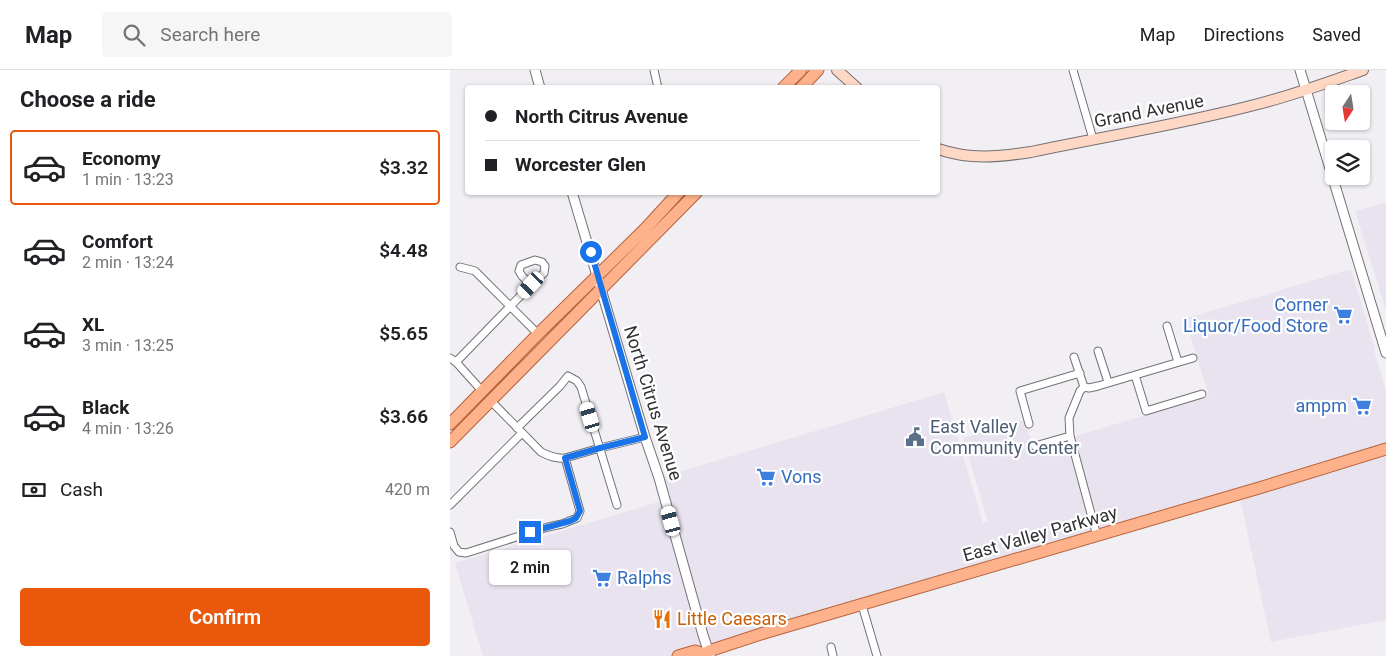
<!DOCTYPE html>
<meta charset="utf-8">
<style>
body{margin:0;font-family:Roboto,sans-serif;background:#f6f6f6;color:#202124;height:100vh;display:flex;flex-direction:column;font-size:19px;white-space:nowrap}
*{box-sizing:border-box;margin:0}
p{font-size:16px;color:#757577}
.icon{flex:none;width:28px;height:28px;fill:none;stroke:currentColor;stroke-width:2;stroke-linecap:round;stroke-linejoin:round}
.map{position:relative;flex:1;overflow:hidden}
.details{display:flex;flex-direction:column;background:#fff;width:450px}
.details>*{flex:none}
.banner{position:absolute;left:15px;top:15px;width:475px;height:110px;border-radius:5px;box-shadow:0 1px 4px #0004;display:grid;align-content:center;height:110px;padding:0 20px;background:#fff}
.needle{width:32px;rotate:192deg}
.controls{position:absolute;left:875px;top:15px;display:grid;gap:10px}
.controls a{display:grid;place-items:center;width:45px;height:45px;border-radius:5px;background:#fff;box-shadow:0 1px 4px #0004;font-size:25px}
.end{position:absolute;width:22px;height:22px;margin:-11px;border:6px solid #1a73e8;background:#fff;box-shadow:0 0 0 2px #fff}
.from{border-radius:50%}
.bubble{position:absolute;height:35px;border-radius:5px;background:#fff;box-shadow:0 1px 4px #0004;font-size:16px;font-weight:600;line-height:35px;text-align:center}
.car{position:absolute;width:15px;height:30px;margin:-15px -8px;border-radius:6px;box-shadow:0 0 4px 1px #0007;background:linear-gradient(#fff 24%,#345 0 40%,#fff 0 76%,#345 0 86%,#fff 0)}
.banner b{display:flex;align-items:center;gap:18px;height:48px;font-size:19px}
.banner b+b{border-top:1px solid #e0e0e0}
.banner i{width:12px;height:12px;background:#202124}
ul{padding:0;list-style:none}
li{display:flex;align-items:center;gap:15px;height:75px;margin:0 10px 8px;padding:0 10px;border:2px solid transparent;border-radius:5px}
li div{flex:1}
li b{display:block;font-size:19px}
li em{font-style:normal;font-weight:600}
li.selected{border-color:#ea580c}
li>.icon{width:45px;height:45px;stroke-width:1.5}
h2{padding:0 20px;font-size:22px;line-height:60px}
.pay{display:flex;align-items:center;gap:12px;height:55px;padding:0 20px;font-size:19px}
.pay p{margin-inline-start:auto}
.primary-button{display:flex;gap:10px;margin-top:auto;padding:10px 20px}
.primary-button a{flex:1;height:58px;border-radius:5px;background:#ea580c;color:#fff;font-size:20px;font-weight:600;line-height:58px;text-align:center}
header{display:flex;align-items:center;gap:30px;box-sizing:border-box;height:70px;padding:0 25px;background:#fff;border-bottom:1px solid #e0e0e0}
header strong{font-size:24px}
nav{display:flex;gap:28px;margin-inline-start:auto;font-size:18px}
.search{width:350px;height:45px;background:#f6f6f6;display:flex;align-items:center;gap:12px;box-sizing:border-box;padding:0 18px;border-radius:5px;color:#757577;font-size:19px}
main{display:flex;flex:1;min-height:0}
.map>svg:first-child{display:block}
.built{fill:#e8e3ef}
.lines{fill:none;stroke-linecap:round;stroke-linejoin:round}
.minor-casing{stroke:#737175;stroke-width:9}
.tertiary-casing{stroke:#737175;stroke-width:11}
.secondary-casing{stroke:#737175;stroke-width:12}
.primary-casing{stroke:#b7633b;stroke-width:13}
.minor{stroke:#fff;stroke-width:7}
.tertiary{stroke:#fff;stroke-width:9}
.secondary{stroke:#ffd8c5;stroke-width:10}
.primary{stroke:#feb28c;stroke-width:11}
.route{stroke:#1a73e8;stroke-width:6}
.labels{text-anchor:middle;stroke-width:4.5;stroke-linejoin:round;paint-order:stroke}
.street-label{font-size:18px;fill:#323133;stroke:#fff}
.shop-label{font-size:18px;fill:#366cbe;stroke:#fff;text-anchor:end}
.service-label{font-size:18px;fill:#4e5e75;stroke:#fff;text-anchor:start}
.food-label{font-size:18px;fill:#c56008;stroke:#fff;text-anchor:start}
</style>
<header>
<strong>Map</strong>
<div class="search"><svg class="icon" aria-label="search" viewBox="0 0 24 24"><circle cx="10" cy="10" r="6"/><path d="M15 15l6 6"/></svg>Search here</div>
<nav><a>Map</a><a>Directions</a><a>Saved</a></nav>
</header>
<main>
<section class="details">
<h2>Choose a ride</h2>
<ul>
<li class="selected"><svg class="icon" aria-label="car" viewBox="0 0 24 24"><path d="M5 17H2v-5l4-1 3-4h7l3 4 3 1v5h-3M9 17h6M6 11h13"/><circle cx="7" cy="17" r="2"/><circle cx="17" cy="17" r="2"/></svg><div><b>Economy</b><p>1 min · 13:23</p></div><em>$3.32</em></li>
<li><svg class="icon" aria-label="car" viewBox="0 0 24 24"><path d="M5 17H2v-5l4-1 3-4h7l3 4 3 1v5h-3M9 17h6M6 11h13"/><circle cx="7" cy="17" r="2"/><circle cx="17" cy="17" r="2"/></svg><div><b>Comfort</b><p>2 min · 13:24</p></div><em>$4.48</em></li>
<li><svg class="icon" aria-label="car" viewBox="0 0 24 24"><path d="M5 17H2v-5l4-1 3-4h7l3 4 3 1v5h-3M9 17h6M6 11h13"/><circle cx="7" cy="17" r="2"/><circle cx="17" cy="17" r="2"/></svg><div><b>XL</b><p>3 min · 13:25</p></div><em>$5.65</em></li>
<li><svg class="icon" aria-label="car" viewBox="0 0 24 24"><path d="M5 17H2v-5l4-1 3-4h7l3 4 3 1v5h-3M9 17h6M6 11h13"/><circle cx="7" cy="17" r="2"/><circle cx="17" cy="17" r="2"/></svg><div><b>Black</b><p>4 min · 13:26</p></div><em>$3.66</em></li>
</ul>
<div class="pay"><svg class="icon" aria-label="cash" viewBox="0 0 24 24"><path d="M3 7h18v10H3z"/><circle cx="12" cy="12" r="2"/></svg>Cash<p>420 m</p></div>
<div class="primary-button"><a>Confirm</a></div>
</section>
<div class="map">
<svg width="936" height="586" viewBox="0 0 936 586">
<rect width="100%" height="100%" fill="#f1eff4"/>
<path class="built" d="M 936,132 L 936,240 L 905,141 Z
M 901,199 L 925,279 L 924,280 L 936,321 L 936,550 L 821,572 L 789,424 L 253,586 L 33,586 L 5,493 L 215,430 L 209,408 L 494,322 L 533,453 L 538,452 L 513,368 L 575,350 L 583,378 L 629,365 L 759,326 L 735,249 Z"/>
<g class="lines">
<g class="minor-casing">
<path id="minor" d="M 204,0 L 208,18
M 623,0 L 643,69
M 85,190 L 92,192 L 95,196 L 94,203 L 81,215 L 72,206 L 69,201 L 71,195 Z
M 10,197 L 25,201 L 88,264
M 717,256 L 728,292
M 648,281 L 658,312
M 624,287 L 634,317
M 0,288 L 6,292 L 32,321
M 6,292 L 81,215
M 685,305 L 696,341 L 752,324
M 634,317 L 630,321 L 619,348 L 620,366 L 647,466
M 634,317 L 639,318 L 648,316 L 743,288
M 41,331 L 91,382 C 99,386 106,389 115,388 L 150,378 L 195,367
M 579,354 L 570,321 L 630,303
M 67,358 L 110,316 L 118,306 L 127,311 L 131,317 L 167,435
M 585,376 L 620,366
M 0,435 L 72,363
M 0,462 L 4,476 L 9,482 L 16,483 L 98,457 L 112,454 L 127,448 L 130,441 L 115,388
M 412,535 L 427,586
M 381,577 L 383,586"/>
</g>
<g class="tertiary-casing">
<path id="tertiary" d="M 85,0 L 90,18
M 850,0 L 936,283
M 122,122 L 195,367 L 209,408 L 253,565 L 260,586"/>
</g>
<g class="secondary-casing">
<path id="secondary" d="M 387,0 L 407,18
M 488,79 C 520,90 548,87 581,82 C 657,66 733,54 808,34 C 844,25 879,12 913,0"/>
</g>
<g class="primary-casing">
<path id="primary" d="M 333,18 L 351,0
M 351,18 L 368,0
M 0,354 L 88,264 L 196,158 L 229,122
M 0,372 L 247,122
M 228,586 L 245,581 L 254,584 L 259,581 L 314,563 L 809,418 L 936,379"/>
</g>
<use href="#minor" class="minor"/>
<use href="#tertiary" class="tertiary"/>
<use href="#secondary" class="secondary"/>
<use href="#primary" class="primary"/>
</g>
<g class="lines">
<path class="route" d="M 80,462 L 120,451 L 126,448 L 130,441 L 115,388 L 150,378 L 195,367 L 141,182"/>
</g>
<defs>
<g id="supermarket-bare" transform="scale(1.5)"><path d="M-6-5.5h2.5l.6 2H6L4.5 2H-2.5L-4.4-4H-6ZM-1.5 3.2a1.3 1.3 0 1 0 .1 0ZM3 3.2a1.3 1.3 0 1 0 .1 0Z" fill="#3f7fe0" stroke="#fff" stroke-width="2.5" paint-order="stroke"/></g>
<g id="civic-bare" transform="scale(1.5)"><path d="M-.6-6.5H3V-4.5H.6V-3L4-1V1h2V6H-6V1h2V-1L-.6-3ZM-1.2 2.5V6h2.4V2.5Z" fill="#5c6f8a" stroke="#fff" stroke-width="2.5" paint-order="stroke"/></g>
<g id="restaurant-bare" transform="scale(1.5)"><path d="M-5-6h1v4h1v-4h1v4h1v-4h1v5L-1.5 .5V6h-2V.5L-5-1ZM5-6V6H3V1.5H1.5Q1.5-4 5-6Z" fill="#e8710a" stroke="#fff" stroke-width="2.5" paint-order="stroke"/></g>
</defs>
<g fill-rule="evenodd">
<use href="#supermarket-bare" x="893" y="245"/>
<use href="#supermarket-bare" x="912" y="336"/>
<use href="#civic-bare" x="465" y="367"/>
<use href="#supermarket-bare" x="316" y="407"/>
<use href="#supermarket-bare" x="152" y="508"/>
<use href="#restaurant-bare" x="212" y="549"/>
</g>
<g class="labels">
<g class="street-label">
<text transform="translate(699 41) rotate(-11)" y="6">Grand Avenue</text>
<text transform="translate(203 333) rotate(73)" y="6">North Citrus Avenue</text>
<text transform="translate(590 464) rotate(-16)" y="6">East Valley Parkway</text>
</g>
<g class="shop-label">
<text x="878" y="241">Corner<tspan x="878" dy="21">Liquor/Food Store</tspan></text>
<text x="897" y="342">ampm</text>
<text x="331" y="413" text-anchor="start">Vons</text>
<text x="167" y="514" text-anchor="start">Ralphs</text>
</g>
<g class="service-label">
<text x="480" y="363">East Valley<tspan x="480" dy="21">Community Center</tspan></text>
</g>
<g class="food-label">
<text x="227" y="555">Little Caesars</text>
</g>
</g>
</svg>
<div class="controls">
<a><svg class="needle" viewBox="-14 -14 28 28"><path d="M0-13l5 13h-10z" fill="#e53935"/><path d="M0 13l5-13h-10z" fill="#757577"/></svg></a>
<a><svg class="icon" aria-label="layers" viewBox="0 0 24 24"><path d="M12 4l9 5-9 5-9-5zM3 14l9 5 9-5"/></svg></a>
</div>
<i class="end from" style="left:141px;top:182px"></i>
<i class="end" style="left:80px;top:462px"></i>
<div class="bubble" style="left:39px;top:480px;width:82px">2 min</div>
<i class="car" style="left:81px;top:215px;rotate:223deg"></i>
<i class="car" style="left:140px;top:347px;rotate:343deg"></i>
<i class="car" style="left:221px;top:451px;rotate:345deg"></i>
<div class="banner">
<b><i class="from"></i>North Citrus Avenue</b>
<b><i></i>Worcester Glen</b>
</div>
</div>
</main>
